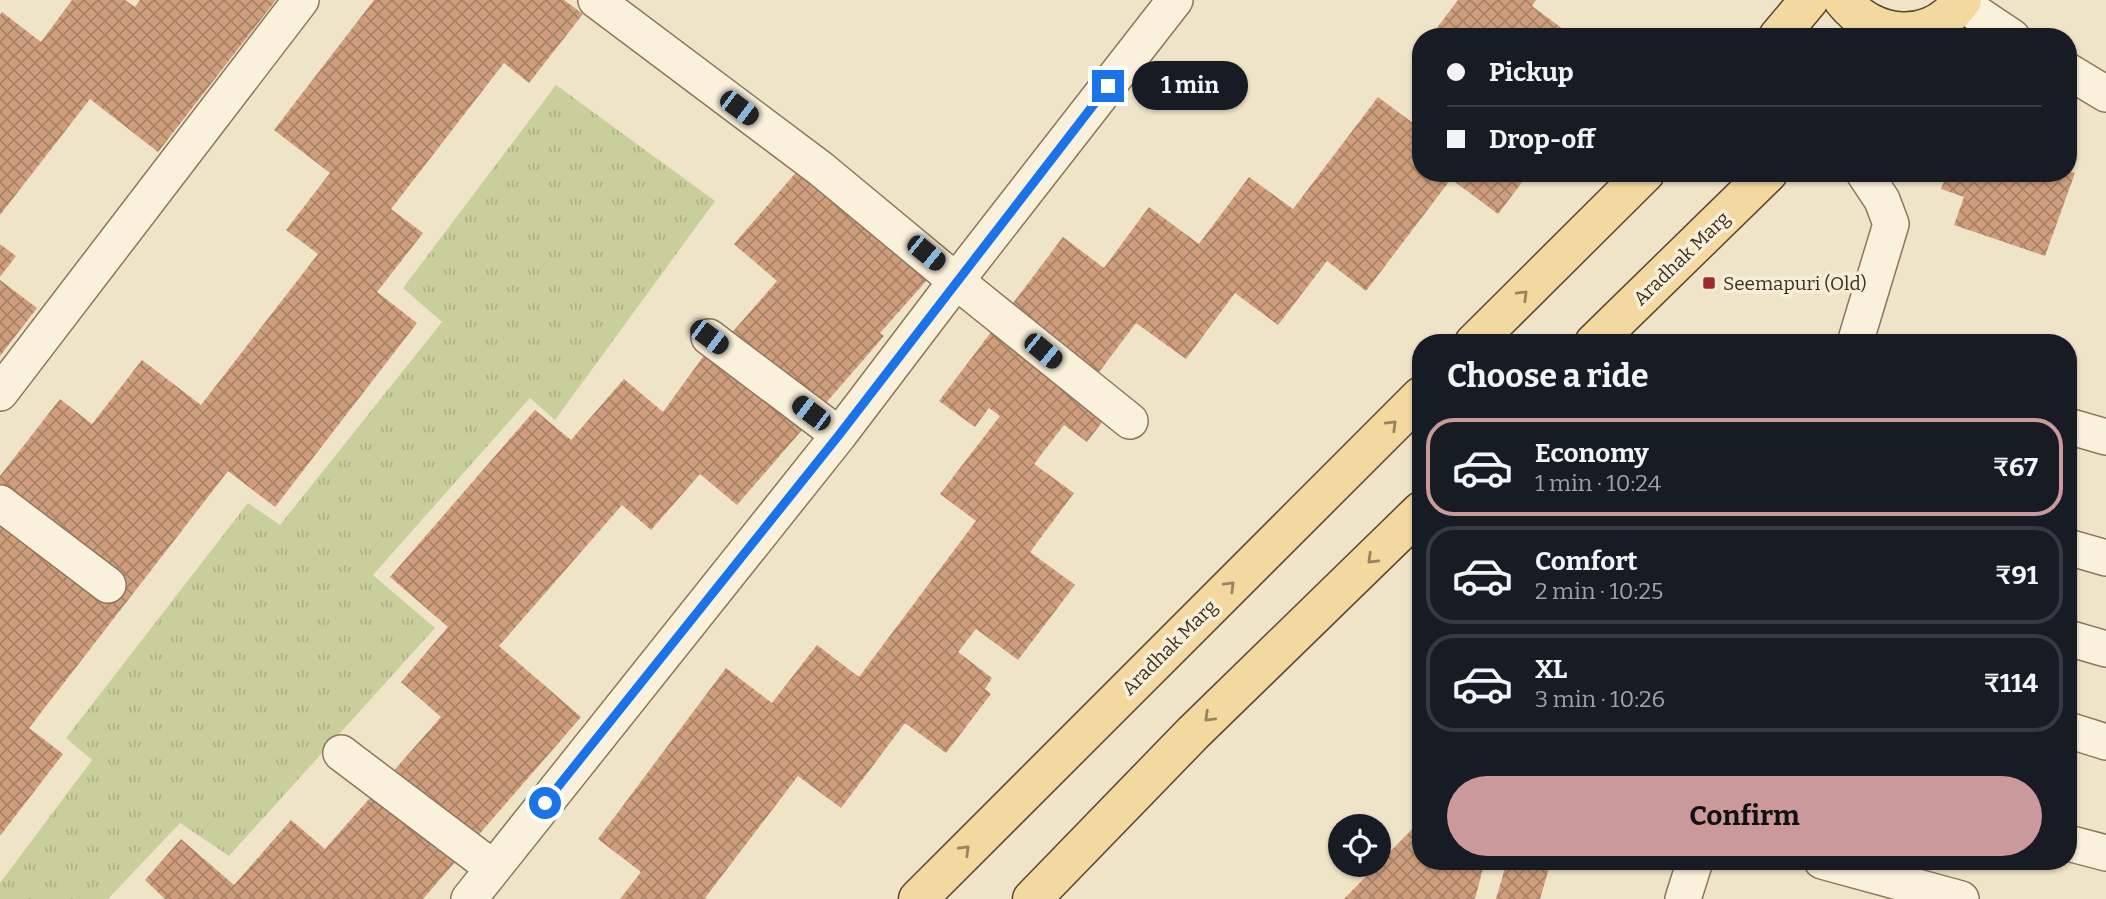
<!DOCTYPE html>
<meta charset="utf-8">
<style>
body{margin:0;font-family:Bitter,serif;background:#20242c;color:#f1f3f6;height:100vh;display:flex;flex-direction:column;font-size:26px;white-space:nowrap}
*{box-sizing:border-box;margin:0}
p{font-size:23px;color:#9ea1a6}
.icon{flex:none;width:38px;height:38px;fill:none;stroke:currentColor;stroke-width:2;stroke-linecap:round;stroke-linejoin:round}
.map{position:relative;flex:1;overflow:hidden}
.side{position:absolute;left:1412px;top:334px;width:665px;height:536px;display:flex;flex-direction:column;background:#171b24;border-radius:28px;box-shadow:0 2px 5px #0004}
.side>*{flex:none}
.hud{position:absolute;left:1412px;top:28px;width:665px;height:154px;border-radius:28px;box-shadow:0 2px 5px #0004;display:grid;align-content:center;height:154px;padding:0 35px;background:#171b24}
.buttons{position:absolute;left:1328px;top:814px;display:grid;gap:14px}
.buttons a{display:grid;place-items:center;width:63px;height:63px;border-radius:50%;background:#171b24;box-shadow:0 2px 5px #0004;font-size:35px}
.end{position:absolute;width:32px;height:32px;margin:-16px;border:9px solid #1a73e8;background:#fff;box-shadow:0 0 0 4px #fff}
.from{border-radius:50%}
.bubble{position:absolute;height:49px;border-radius:24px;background:#171b24;box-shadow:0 2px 5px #0004;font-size:23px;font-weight:700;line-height:49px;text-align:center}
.car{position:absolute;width:21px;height:42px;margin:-21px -10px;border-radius:9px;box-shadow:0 0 5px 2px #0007;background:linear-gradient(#222 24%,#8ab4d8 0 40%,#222 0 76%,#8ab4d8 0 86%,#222 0)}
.hud b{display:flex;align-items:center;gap:24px;height:66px;font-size:26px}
.hud b+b{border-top:2px solid #363941}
.hud i{width:18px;height:18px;background:#f1f3f6}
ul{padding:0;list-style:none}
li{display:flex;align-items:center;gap:21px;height:98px;margin:0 14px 10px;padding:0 21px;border:4px solid #363941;border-radius:28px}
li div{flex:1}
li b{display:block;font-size:26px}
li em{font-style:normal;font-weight:700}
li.current{border-color:#cc999b}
li>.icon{width:63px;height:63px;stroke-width:1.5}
h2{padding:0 35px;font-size:32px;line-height:84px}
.action{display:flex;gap:14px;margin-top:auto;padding:14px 35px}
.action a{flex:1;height:80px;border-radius:42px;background:#cc999b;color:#111;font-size:28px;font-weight:700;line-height:80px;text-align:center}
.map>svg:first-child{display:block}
.park{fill:url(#park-tufts)}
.building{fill:url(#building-cross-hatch)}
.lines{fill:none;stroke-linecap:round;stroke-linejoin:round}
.minor-casing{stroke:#8d765c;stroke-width:38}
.major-casing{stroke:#5b4430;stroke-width:41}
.minor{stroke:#faf1dc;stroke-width:35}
.major{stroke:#f3d9a0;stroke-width:38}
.oneway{stroke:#988460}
.route{stroke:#1a73e8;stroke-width:9}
.poi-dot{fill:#9e2a2b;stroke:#f7eed8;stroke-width:2.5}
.labels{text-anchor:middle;stroke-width:7;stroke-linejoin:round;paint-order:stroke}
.street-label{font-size:19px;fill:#3d2e20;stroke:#f7eed8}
.poi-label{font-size:19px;fill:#3d2e20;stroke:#f7eed8;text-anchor:start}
</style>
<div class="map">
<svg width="2106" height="899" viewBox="0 0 2106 899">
<defs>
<pattern id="park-tufts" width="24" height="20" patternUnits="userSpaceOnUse" patternTransform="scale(1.75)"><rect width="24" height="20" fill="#c9cf9b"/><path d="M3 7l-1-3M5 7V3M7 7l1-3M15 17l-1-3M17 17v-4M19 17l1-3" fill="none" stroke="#aeb285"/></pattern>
<pattern id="building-cross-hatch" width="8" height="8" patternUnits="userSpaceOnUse" patternTransform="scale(1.75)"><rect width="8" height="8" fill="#cf9f7d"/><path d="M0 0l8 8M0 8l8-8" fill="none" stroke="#a98266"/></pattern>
</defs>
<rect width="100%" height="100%" fill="#f0e4c8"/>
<path class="park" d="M 556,85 L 715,201 L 555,420 L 530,398 L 373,575 L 435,628 L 229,856 L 180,823 L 108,899 L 0,899 L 0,883 L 92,760 L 66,738 L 248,503 L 280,525 L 442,322 L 403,288 Z"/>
<path class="building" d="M 72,0 L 125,0 L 135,7 L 140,0 L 276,0 L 158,152 L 90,99 L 0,215 L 0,15 L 2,12 L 41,42 Z
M 374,0 L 564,0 L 583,14 L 529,83 L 504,63 L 391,209 L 423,233 L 377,292 L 417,323 L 275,507 L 228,471 L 29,728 L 63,754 L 0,836 L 0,476 L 60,399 L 92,424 L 142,360 L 201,405 L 318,254 L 286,230 L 330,173 L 274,130 Z
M 1458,0 L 1536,0 L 1532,6 L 1563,29 L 1558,37 L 1430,37 Z
M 1378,97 L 1421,129 L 1421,173 L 1529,173 L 1498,214 L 1451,179 L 1366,291 L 1327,261 L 1278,325 L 1235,293 L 1186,359 L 1136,323 L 1096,376 L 1122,396 L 1087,442 L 1064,425 L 1034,464 L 1074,493 L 1030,552 L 1075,585 L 1018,660 L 976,629 L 958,652 L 992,678 L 985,689 L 991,694 L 946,753 L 905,723 L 841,808 L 798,776 L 705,898 L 707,899 L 620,899 L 641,872 L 598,839 L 726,668 L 772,703 L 817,645 L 859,677 L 976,521 L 940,494 L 1000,416 L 989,408 L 975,427 L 939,401 L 1063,237 L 1104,268 L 1149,207 L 1199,244 L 1249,177 L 1293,209 Z
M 799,169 L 927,280 L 880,333 L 884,336 L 825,404 L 729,336 L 777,281 L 734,244 Z
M 2068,171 L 2075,173 L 2045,256 L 1954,225 L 1964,197 L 1941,189 L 1947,173 Z
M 0,244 L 16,256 L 0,277 Z
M 0,280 L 37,308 L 0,356 Z
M 705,354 L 802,430 L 737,505 L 700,474 L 651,530 L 622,505 L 499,646 L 581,717 L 423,899 L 165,899 L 145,880 L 181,839 L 234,885 L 291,820 L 325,849 L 441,717 L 401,682 L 448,627 L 390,577 L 535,410 L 571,440 L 624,379 L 663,412 Z
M 1421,820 L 1421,861 L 1485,861 L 1475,899 L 1344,899 Z
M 1507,861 L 1551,861 L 1540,899 L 1496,899 Z"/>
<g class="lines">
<g class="minor-casing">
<path id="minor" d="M 596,0 L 821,169 L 956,281 L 839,435 L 709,337
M 1961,3 L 2012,37
M 2068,71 L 2106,94
M 1855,343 L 1891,224 L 1882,200 L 1864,173
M 0,393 L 301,0
M 1130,421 L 956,281 L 1175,0
M 2068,426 L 2106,437
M 0,503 L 108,585
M 2068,547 L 2106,558
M 2068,638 L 2106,649
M 2068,730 L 2106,742
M 341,753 L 493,868
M 2068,843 L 2106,853
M 1822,861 L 1961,899
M 469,899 L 839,435
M 1683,899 L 1695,861"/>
</g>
<g class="major-casing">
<path id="major" d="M 1843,0 C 1874,40 1932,44 1962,0
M 1778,37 L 1809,0
M 1474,343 L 1645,173
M 1594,343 L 1768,173
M 918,899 L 1421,396
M 1032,899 L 1193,733 L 1421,511"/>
</g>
<use href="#minor" class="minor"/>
<use href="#major" class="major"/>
</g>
<defs><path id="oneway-chevron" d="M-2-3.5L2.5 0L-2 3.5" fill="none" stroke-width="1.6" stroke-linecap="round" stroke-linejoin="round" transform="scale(1.75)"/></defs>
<g class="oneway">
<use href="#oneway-chevron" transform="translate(1523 295) rotate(-45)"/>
<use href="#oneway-chevron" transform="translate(1392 425) rotate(-45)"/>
<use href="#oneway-chevron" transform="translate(1372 559) rotate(136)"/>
<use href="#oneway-chevron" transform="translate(1230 586) rotate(-45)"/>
<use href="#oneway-chevron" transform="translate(1209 717) rotate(136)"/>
<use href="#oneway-chevron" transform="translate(965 850) rotate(-45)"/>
</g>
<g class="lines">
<path class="route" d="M 545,803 L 839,435 L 1108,86"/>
</g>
<rect class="poi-dot" x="1702" y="276" width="14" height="14" rx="3.5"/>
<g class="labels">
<g class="street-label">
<text transform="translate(1681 258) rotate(-44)" y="7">Aradhak Marg</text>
<text transform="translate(1169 647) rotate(-45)" y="7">Aradhak Marg</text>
</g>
<g class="poi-label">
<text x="1723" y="290">Seemapuri (Old)</text>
</g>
</g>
</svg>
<div class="buttons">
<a><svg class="icon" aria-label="locate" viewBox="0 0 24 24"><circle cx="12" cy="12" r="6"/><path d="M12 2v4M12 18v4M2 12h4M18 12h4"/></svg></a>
</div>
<i class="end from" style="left:545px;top:803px"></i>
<i class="end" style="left:1108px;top:86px"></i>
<div class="bubble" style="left:1132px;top:61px;width:116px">1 min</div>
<i class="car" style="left:739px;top:108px;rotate:127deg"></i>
<i class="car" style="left:926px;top:253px;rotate:129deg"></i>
<i class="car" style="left:709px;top:337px;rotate:127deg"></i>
<i class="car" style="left:1043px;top:351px;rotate:129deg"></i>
<i class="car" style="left:811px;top:413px;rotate:307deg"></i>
<div class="hud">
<b><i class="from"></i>Pickup</b>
<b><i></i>Drop-off</b>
</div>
<section class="side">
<h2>Choose a ride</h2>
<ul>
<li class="current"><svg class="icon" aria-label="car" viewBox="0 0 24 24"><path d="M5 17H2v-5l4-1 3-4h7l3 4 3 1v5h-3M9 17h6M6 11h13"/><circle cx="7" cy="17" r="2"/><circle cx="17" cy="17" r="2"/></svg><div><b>Economy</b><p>1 min · 10:24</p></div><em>₹67</em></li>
<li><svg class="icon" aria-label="car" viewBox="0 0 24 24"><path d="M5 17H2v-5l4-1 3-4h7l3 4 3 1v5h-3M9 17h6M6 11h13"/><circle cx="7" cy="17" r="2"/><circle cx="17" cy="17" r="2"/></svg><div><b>Comfort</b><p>2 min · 10:25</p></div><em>₹91</em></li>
<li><svg class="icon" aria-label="car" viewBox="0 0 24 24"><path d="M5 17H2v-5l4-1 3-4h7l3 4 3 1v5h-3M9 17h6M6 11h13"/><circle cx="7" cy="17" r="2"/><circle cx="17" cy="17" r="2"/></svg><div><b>XL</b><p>3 min · 10:26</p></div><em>₹114</em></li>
</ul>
<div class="action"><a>Confirm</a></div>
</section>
</div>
